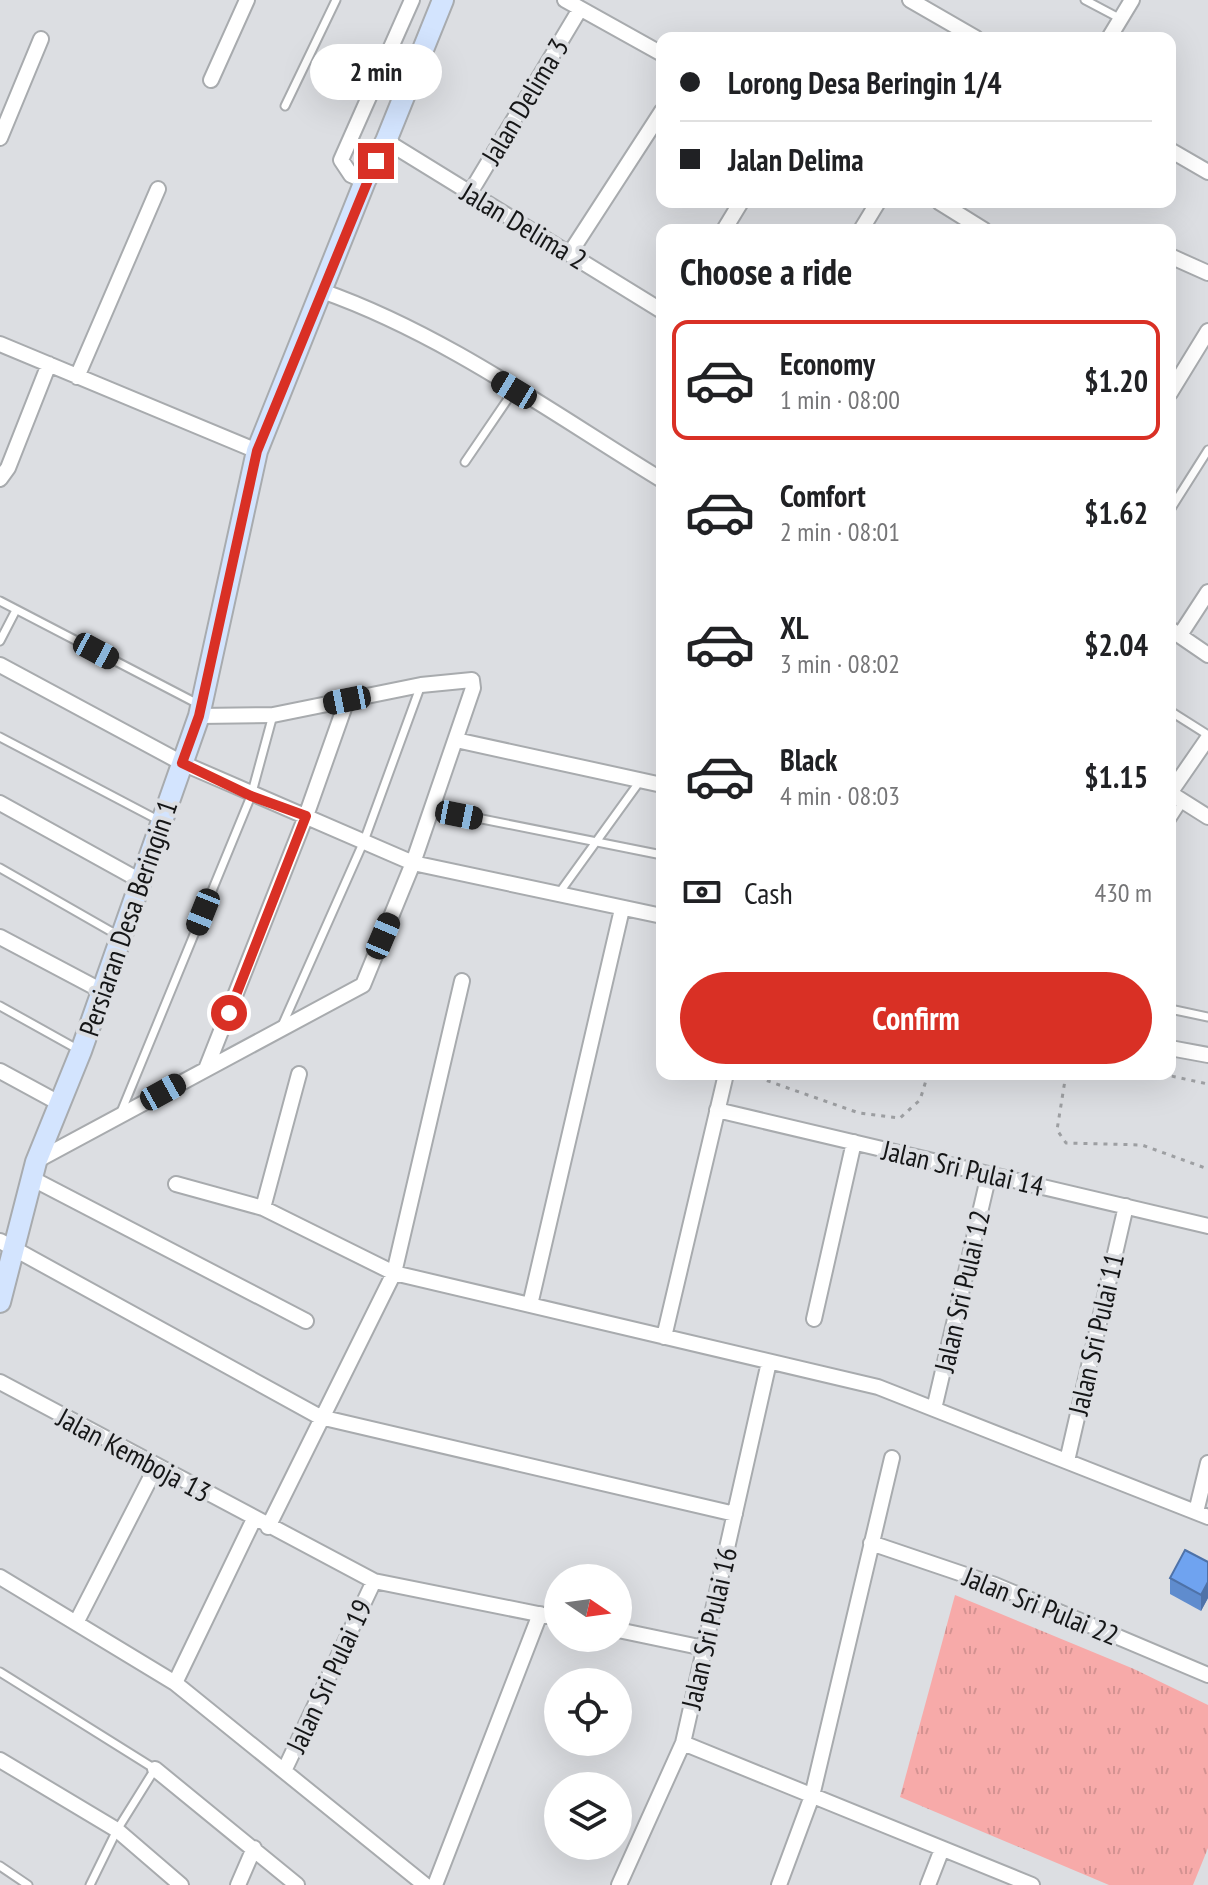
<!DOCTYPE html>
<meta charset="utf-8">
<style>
body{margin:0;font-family:"PT Sans Narrow",sans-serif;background:#f2f2f2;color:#202124;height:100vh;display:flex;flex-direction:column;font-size:30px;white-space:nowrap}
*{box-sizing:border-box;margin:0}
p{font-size:26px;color:#757577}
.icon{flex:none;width:44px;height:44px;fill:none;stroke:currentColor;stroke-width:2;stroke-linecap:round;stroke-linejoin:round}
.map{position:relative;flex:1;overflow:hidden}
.sheet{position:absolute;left:656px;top:224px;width:520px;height:856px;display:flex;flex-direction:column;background:#fff;border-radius:16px;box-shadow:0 8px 32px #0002}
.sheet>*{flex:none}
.banner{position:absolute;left:656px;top:32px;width:520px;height:176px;border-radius:16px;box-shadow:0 8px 32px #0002;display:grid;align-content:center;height:176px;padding:0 24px;background:#fff}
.needle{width:52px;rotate:103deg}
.controls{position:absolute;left:544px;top:1564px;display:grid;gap:16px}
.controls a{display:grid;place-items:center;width:88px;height:88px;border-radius:50%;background:#fff;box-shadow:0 8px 32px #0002;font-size:40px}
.end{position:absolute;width:36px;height:36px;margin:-18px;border:10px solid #d93025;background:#fff;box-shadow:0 0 0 4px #fff}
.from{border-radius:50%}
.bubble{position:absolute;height:56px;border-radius:28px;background:#fff;box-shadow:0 8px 32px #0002;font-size:26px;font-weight:700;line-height:56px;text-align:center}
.car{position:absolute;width:24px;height:48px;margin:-24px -12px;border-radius:10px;box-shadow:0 0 6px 2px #0007;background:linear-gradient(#222 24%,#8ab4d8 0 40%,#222 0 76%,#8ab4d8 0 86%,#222 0)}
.banner b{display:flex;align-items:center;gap:28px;height:76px;font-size:30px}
.banner b+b{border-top:2px solid #e0e0e0}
.banner i{width:20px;height:20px;background:#202124}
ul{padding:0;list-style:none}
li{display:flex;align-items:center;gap:24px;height:120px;margin:0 16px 12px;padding:0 8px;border:4px solid transparent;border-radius:16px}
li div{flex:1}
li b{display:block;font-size:30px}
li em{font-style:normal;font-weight:700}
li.active{border-color:#d93025}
li>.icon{width:72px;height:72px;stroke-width:1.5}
h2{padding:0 24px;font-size:36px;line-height:96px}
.pay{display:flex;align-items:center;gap:20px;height:88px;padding:0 24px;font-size:30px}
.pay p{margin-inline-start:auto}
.action{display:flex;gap:16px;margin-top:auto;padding:16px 24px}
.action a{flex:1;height:92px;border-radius:48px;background:#d93025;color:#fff;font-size:32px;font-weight:700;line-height:92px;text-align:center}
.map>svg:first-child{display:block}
.grass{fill:url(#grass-tufts)}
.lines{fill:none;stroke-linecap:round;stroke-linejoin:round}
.service-casing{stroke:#a8abae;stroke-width:11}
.minor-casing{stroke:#a8abae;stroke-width:18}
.secondary-casing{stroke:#a8abae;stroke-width:24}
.path{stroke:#9d9fa2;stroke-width:3;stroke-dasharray:4 6;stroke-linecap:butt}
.service{stroke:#fff;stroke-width:7}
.minor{stroke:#fff;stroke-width:14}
.secondary{stroke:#d3e4fe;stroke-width:20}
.wall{fill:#5f8cce}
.shaded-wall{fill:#4e72a8}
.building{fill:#6fa3f0;stroke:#4e72a8;stroke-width:2}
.route{stroke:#d93025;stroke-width:10}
.labels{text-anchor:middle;stroke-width:8;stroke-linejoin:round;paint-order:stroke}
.street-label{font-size:28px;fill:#151617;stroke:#dcdee2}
</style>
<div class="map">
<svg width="1208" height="1885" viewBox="0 0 1208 1885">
<defs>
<pattern id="grass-tufts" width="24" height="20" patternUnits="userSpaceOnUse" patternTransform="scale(2)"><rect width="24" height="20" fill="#f7aaa9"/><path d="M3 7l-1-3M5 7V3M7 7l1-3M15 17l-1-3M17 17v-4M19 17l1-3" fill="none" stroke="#d39291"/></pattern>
</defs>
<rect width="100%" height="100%" fill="#dcdee2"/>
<path class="grass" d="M 955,1595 L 1134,1669 L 1208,1705 L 1208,1848 L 1193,1885 L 1109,1885 L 900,1797 Z"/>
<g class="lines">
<g class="service-casing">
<path id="service" d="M 1085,0 L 1121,19
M 285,106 L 336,0
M 465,462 L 514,390
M 1170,510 L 1208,450
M 0,601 L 200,705
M 0,641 L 16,610
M 1170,711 L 1208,735
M 0,737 L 160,821
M 432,809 L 662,855
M 1170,822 L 1183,802
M 0,868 L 119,936
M 557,896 L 640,781
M 0,1006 L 79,1050
M 1170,1009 L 1208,1017
M 281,1028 L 364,841 L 421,685
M 121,1112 L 251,796 L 273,715
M 0,1672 L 155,1769 L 117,1830 L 90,1885
M 0,1866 L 28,1885"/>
</g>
<g class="minor-casing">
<path id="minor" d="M 565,0 L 662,54
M 910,0 L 976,38
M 1109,38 L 1132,0
M 211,80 L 247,0
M 0,138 L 41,39
M 386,141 L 662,311
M 1170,150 L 1208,172
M 365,181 L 351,175 L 341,160 L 412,0
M 470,193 L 580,9
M 939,202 L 984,230
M 724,230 L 741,202
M 861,230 L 878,202
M 570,253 L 662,111
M 1170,256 L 1208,273
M 322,291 C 444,334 552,413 662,480
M 0,344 L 257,451
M 77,377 L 158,189
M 1170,393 L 1208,331
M 0,479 L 8,468 L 49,364
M 1170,629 L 1208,655
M 1180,635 L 1208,592
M 0,665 L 182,763 L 413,863 L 662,916
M 456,740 L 662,785
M 1170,793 L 1208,738
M 1170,793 L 1208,817
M 0,803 L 139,880
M 0,937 L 102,991
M 1170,1048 L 1208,1055
M 206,1069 L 306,816 L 347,700
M 0,1071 L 59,1103
M 717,1110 L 1208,1226
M 36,1161 L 363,985 L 413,863 L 473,688 L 472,680 L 421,685 L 273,715 L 199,716
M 31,1178 L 306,1321
M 176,1184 L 263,1208 L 394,1273 L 878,1387 L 1208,1517
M 263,1208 L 299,1074
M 0,1241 L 320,1417 L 735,1514
M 530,1305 L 622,909
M 814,1319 L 854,1142
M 664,1337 L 726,1074
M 0,1382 L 374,1581 L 558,1618
M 934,1409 L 989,1174
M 1067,1461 L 1126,1206
M 1196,1512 L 1208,1463
M 268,1527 L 394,1273 L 462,981
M 871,1543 L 995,1585 L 1208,1675
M 0,1577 L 175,1683 L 425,1885
M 76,1623 L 156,1467
M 618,1630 L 704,1648
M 175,1683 L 254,1519
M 683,1743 L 1032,1885
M 0,1760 L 117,1830 L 181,1885
M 155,1769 L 297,1885
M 284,1771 L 374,1581
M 238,1885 L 254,1848
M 435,1885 L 540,1614
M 619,1885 L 683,1743 L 769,1362
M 779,1885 L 812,1796 L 892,1458
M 928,1885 L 942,1849"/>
</g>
<g class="secondary-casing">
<path id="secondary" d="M 0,1302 L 36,1162 L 81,1051 L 199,716 L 257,451 L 365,181 L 386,141 L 443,0"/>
</g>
<path class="path" d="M 748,1074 L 859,1113 L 900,1118 L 920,1100 L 928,1074
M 1066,1074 L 1057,1130 L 1066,1143 L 1142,1145 L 1208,1169
M 1162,1074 L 1208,1084"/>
<use href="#service" class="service"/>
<use href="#minor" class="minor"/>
<use href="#secondary" class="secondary"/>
</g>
<path class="wall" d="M 1208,1562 L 1208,1598 L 1201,1611 L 1170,1594 L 1170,1578 Z"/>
<path class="shaded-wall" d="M 1208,1582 L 1208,1598 L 1201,1611 L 1201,1595 Z"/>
<path class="building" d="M 1185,1550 L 1208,1562 L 1208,1582 L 1201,1595 L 1170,1578 Z"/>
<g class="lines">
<path class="route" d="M 229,1013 L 306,816 L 251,796 L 182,763 L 199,716 L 257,451 L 376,161"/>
</g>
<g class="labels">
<g class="street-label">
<text transform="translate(525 101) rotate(-59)" y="10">Jalan Delima 3</text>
<text transform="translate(524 226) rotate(31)" y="10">Jalan Delima 2</text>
<text transform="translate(128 918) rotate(-71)" y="10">Persiaran Desa Beringin 1</text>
<text transform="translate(963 1168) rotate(13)" y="10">Jalan Sri Pulai 14</text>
<text transform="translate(962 1291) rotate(-77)" y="10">Jalan Sri Pulai 12</text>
<text transform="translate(1096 1334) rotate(-77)" y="10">Jalan Sri Pulai 11</text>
<text transform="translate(134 1455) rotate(28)" y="10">Jalan Kemboja 13</text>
<text transform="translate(1041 1606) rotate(22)" y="10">Jalan Sri Pulai 22</text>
<text transform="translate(709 1628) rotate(-77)" y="10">Jalan Sri Pulai 16</text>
<text transform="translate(329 1676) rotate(-65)" y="10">Jalan Sri Pulai 19</text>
</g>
</g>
</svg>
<div class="controls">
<a><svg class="needle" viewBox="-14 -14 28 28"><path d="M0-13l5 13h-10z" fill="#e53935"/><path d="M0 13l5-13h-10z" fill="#757577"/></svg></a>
<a><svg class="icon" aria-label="locate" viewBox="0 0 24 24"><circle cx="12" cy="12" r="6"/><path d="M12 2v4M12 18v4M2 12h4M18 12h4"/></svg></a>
<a><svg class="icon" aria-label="layers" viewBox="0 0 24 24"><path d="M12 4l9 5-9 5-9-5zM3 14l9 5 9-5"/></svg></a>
</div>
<i class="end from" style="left:229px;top:1013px"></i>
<i class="end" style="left:376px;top:161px"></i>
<div class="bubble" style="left:310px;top:44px;width:132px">2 min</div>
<i class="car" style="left:514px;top:390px;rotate:301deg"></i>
<i class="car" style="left:96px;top:651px;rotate:118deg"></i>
<i class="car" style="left:347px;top:700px;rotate:259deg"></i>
<i class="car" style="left:459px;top:815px;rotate:101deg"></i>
<i class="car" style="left:203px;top:912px;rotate:202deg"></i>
<i class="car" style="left:383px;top:936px;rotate:23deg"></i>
<i class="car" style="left:163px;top:1092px;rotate:61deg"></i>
<div class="banner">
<b><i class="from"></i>Lorong Desa Beringin 1/4</b>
<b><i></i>Jalan Delima</b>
</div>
<section class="sheet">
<h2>Choose a ride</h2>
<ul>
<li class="active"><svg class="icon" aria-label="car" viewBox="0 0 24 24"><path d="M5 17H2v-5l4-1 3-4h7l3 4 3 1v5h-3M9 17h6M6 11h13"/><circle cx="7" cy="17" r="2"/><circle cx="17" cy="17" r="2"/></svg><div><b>Economy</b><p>1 min · 08:00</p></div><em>$1.20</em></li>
<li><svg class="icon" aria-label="car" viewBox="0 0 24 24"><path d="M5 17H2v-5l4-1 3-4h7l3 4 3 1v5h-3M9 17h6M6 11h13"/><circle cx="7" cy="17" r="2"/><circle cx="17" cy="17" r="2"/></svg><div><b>Comfort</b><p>2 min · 08:01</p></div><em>$1.62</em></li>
<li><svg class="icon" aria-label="car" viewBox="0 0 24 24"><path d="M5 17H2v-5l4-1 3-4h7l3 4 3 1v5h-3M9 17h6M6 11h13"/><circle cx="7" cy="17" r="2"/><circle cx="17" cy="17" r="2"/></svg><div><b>XL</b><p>3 min · 08:02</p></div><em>$2.04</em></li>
<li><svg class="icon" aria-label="car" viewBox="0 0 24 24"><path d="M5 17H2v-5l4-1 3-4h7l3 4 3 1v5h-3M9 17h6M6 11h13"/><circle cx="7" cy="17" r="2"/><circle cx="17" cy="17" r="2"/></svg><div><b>Black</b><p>4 min · 08:03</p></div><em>$1.15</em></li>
</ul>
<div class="pay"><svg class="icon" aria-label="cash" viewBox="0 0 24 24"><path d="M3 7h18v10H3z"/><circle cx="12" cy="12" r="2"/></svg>Cash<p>430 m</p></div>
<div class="action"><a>Confirm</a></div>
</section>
</div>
